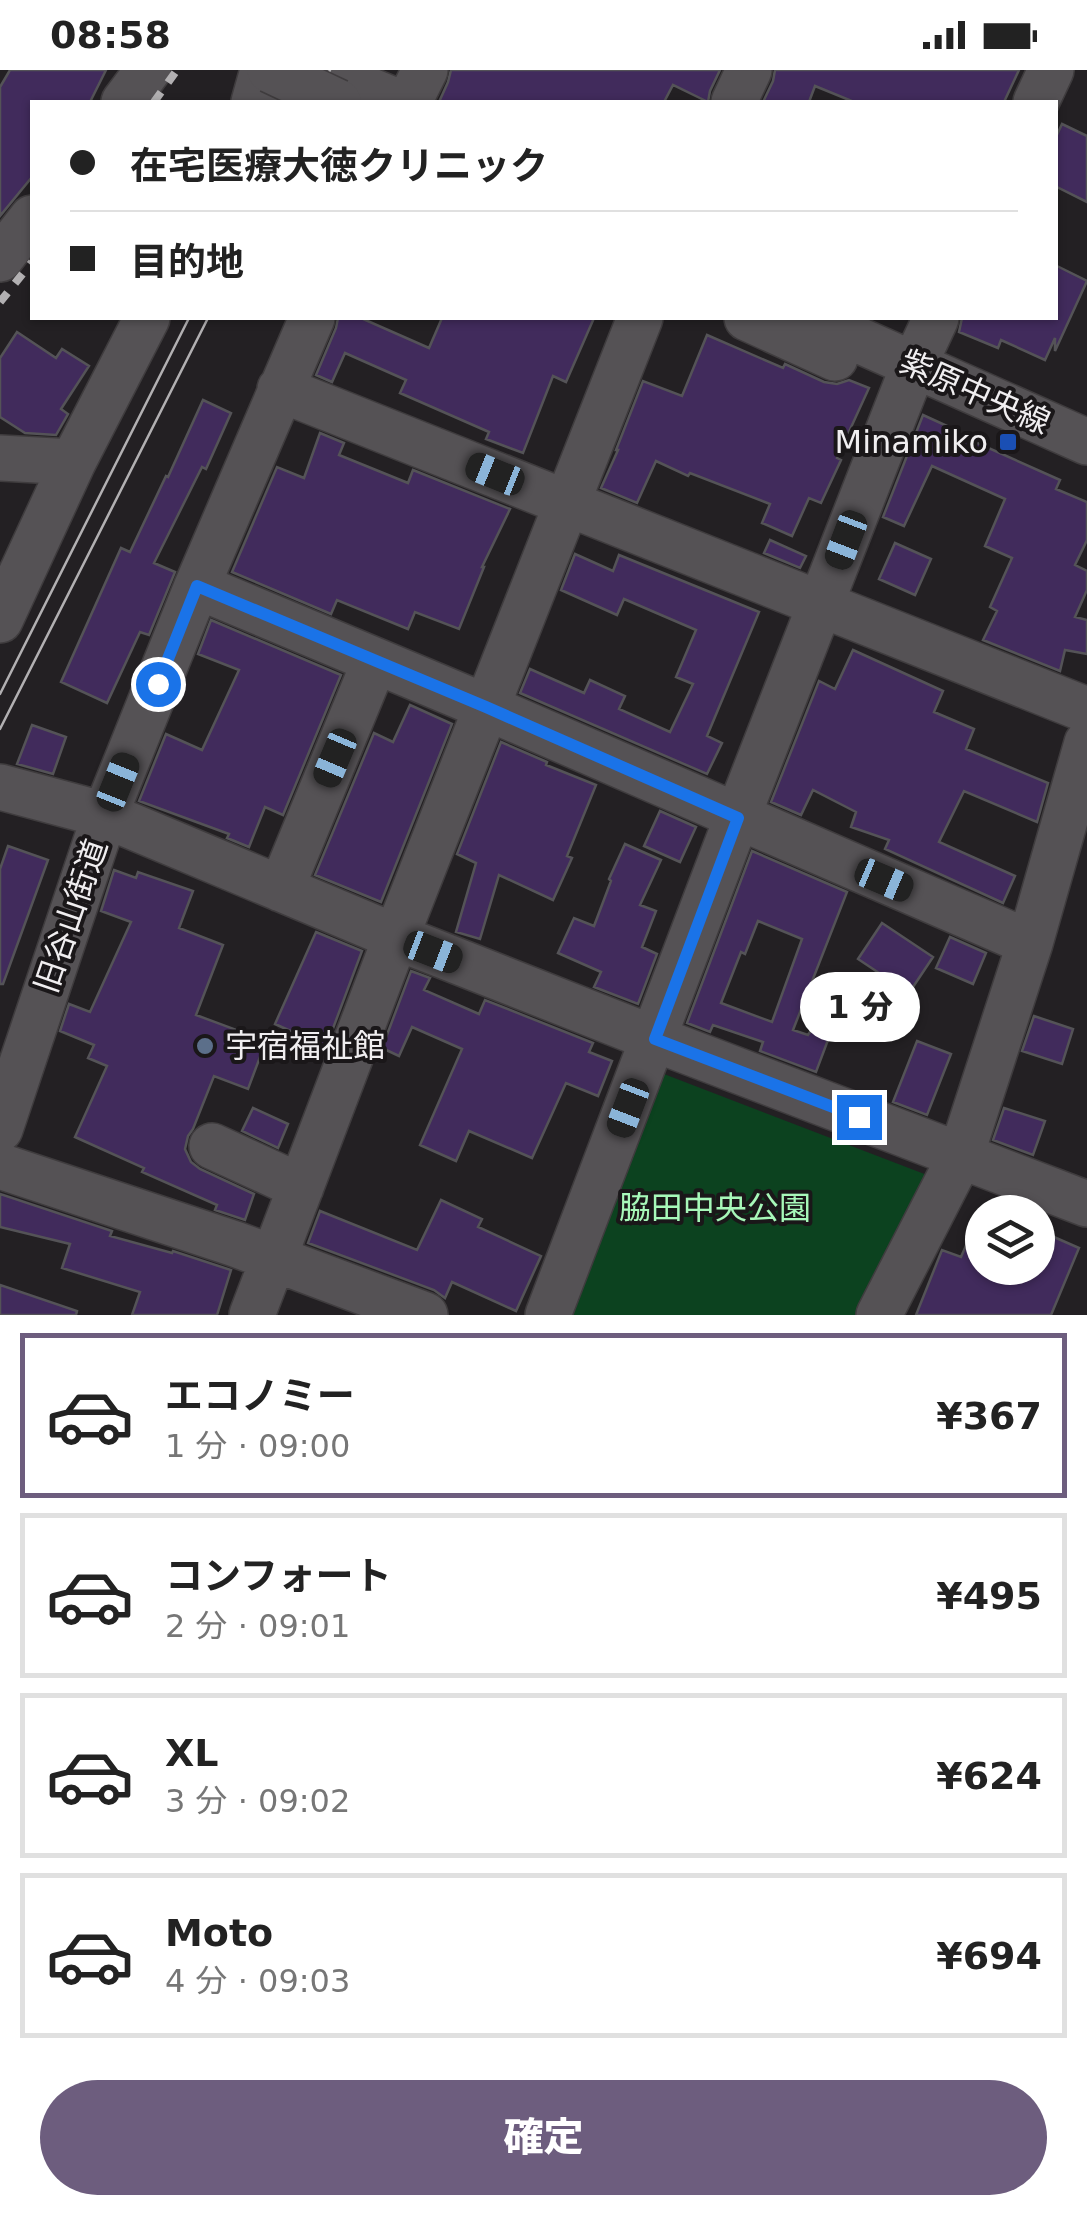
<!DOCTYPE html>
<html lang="ja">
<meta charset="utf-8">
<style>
body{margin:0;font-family:"DejaVu Sans","Noto Sans JP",sans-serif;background:#f2f2f2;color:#222;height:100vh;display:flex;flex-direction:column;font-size:38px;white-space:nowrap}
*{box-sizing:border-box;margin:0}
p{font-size:32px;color:#767676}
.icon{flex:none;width:55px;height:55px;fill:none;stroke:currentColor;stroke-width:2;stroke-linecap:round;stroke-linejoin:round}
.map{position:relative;height:1245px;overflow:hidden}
.drawer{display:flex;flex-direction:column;background:#fff;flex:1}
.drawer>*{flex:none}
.banner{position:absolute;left:30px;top:30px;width:1028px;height:220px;border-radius:0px;box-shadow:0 2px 8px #0004;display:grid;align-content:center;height:220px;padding:0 40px;background:#fff}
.buttons{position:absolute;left:965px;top:1125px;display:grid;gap:20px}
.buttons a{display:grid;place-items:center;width:90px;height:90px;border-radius:50%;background:#fff;box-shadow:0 2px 8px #0004;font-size:50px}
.end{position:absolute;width:45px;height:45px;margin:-22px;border:12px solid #1a73e8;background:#fff;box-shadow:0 0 0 5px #fff}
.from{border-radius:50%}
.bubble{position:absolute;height:70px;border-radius:35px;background:#fff;box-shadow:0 2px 8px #0004;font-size:32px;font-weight:800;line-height:70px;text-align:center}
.car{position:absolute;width:30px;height:60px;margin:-30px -15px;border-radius:12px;box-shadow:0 0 8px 2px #0007;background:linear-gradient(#222 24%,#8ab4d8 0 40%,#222 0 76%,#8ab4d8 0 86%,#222 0)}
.banner b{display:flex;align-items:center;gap:35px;height:95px;font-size:38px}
.banner b+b{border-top:2px solid #e0e0e0}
.banner i{width:25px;height:25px;background:#222}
ul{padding:18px 0 0;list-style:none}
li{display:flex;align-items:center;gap:30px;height:165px;margin:0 20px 15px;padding:0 20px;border:5px solid #e0e0e0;border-radius:0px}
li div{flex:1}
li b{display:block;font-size:38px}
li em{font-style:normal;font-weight:800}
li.selected{border-color:#6d5d7e}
li>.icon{width:90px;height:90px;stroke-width:1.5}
.button{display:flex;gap:20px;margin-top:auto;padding:20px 40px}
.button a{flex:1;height:115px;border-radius:60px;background:#6d5d7e;color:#fff;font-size:40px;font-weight:800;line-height:115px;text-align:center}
.status{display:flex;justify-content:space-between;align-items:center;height:70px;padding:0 50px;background:#fff;direction:ltr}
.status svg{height:28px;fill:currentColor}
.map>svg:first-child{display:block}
.green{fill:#0c421f}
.building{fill:#412b5c;stroke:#545357;stroke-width:2.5;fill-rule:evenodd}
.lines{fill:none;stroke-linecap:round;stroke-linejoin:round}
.minor-casing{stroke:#3f3c3e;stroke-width:48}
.minor{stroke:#555255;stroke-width:45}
.tram{stroke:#b2b0b2;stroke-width:2.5}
.rail{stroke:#b2b0b2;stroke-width:8;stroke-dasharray:12 12;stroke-linecap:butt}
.minor-bridge-casing{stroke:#3f3c3e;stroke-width:48;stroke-linecap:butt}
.minor-bridge{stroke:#555255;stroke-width:45}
.route{stroke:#1a73e8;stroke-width:12}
.transit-dot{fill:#1a4fb4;stroke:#1a1719;stroke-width:4}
.service-dot{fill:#5c6f8a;stroke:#1a1719;stroke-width:4}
.labels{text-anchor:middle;stroke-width:8;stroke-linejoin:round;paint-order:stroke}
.street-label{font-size:32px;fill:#f0eef0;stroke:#1a1719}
.poi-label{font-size:32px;fill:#f0eef0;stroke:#1a1719;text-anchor:end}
.park-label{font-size:32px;fill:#a7f8b9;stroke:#1a1719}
</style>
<div class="status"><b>08:58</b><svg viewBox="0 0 49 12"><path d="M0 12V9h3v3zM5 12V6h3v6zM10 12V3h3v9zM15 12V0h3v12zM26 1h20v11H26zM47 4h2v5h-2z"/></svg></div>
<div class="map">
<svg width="1087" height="1245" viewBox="0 0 1087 1245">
<rect width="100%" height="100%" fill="#232023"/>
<path class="green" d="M 651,999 L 927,1105 L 861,1245 L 558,1245 Z"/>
<path class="building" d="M 10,0 L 106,0 L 90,32 L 32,32 L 32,107 L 0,146 L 0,17 Z
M 451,0 L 720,0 L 710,21 L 708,32 L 673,15 L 664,32 L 439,32 L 448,12 Z
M 775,0 L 1019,0 L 1004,32 L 854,32 L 815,16 L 809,32 L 763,32 L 773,11 Z
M 1062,54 L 1087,66 L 1087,132 L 1055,116 L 1055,69 Z
M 1055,195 L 1087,211 L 1055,281 L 1055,268 L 1045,290 L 1001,270 L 998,278 L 959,262 L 962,248 L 1055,248 Z
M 338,248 L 361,248 L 429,278 L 442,248 L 594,248 L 566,312 L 553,306 L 523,383 L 486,369 L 489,362 L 400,323 L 406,310 L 345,283 L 332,312 L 316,305 L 336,258 Z
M 17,262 L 56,288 L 62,279 L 89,296 L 61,339 L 68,344 L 56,365 L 25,363 L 0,347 L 0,288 Z
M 707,265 L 783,298 L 785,294 L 824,312 L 837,314 L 849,310 L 869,318 L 837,388 L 841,390 L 821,433 L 809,428 L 792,466 L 762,453 L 770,434 L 690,403 L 688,406 L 656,391 L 637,433 L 601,418 L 618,380 L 616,380 L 643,311 L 682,326 Z
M 203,330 L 231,343 L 206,399 L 202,397 L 154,493 L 175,502 L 149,565 L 140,562 L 107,633 L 61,612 L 121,478 L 130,482 L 166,406 L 168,407 Z
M 923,345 L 958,361 L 957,364 L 1060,410 L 1056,419 L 1087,432 L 1087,470 L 1075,495 L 1087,501 L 1087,520 L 1075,547 L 1087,550 L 1087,584 L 1065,580 L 1060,601 L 983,570 L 997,541 L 990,537 L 1012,488 L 985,476 L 1005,429 L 932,396 L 904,456 L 883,447 Z
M 320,363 L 344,373 L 339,385 L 408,413 L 413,400 L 510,439 L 482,497 L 484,497 L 459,559 L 415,542 L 408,559 L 337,530 L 331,544 L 232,502 L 277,397 L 304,408 Z
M 770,470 L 806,486 L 800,498 L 764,483 Z
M 895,473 L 931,489 L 915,525 L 879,509 Z
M 575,484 L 613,501 L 619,485 L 759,542 L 707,666 L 722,673 L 707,704 L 520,623 L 530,599 L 584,623 L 590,610 L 625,626 L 619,639 L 670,662 L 693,614 L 676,607 L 696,560 L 624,529 L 617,545 L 561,520 Z
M 211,550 L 341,605 L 283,745 L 265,737 L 249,777 L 227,768 L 229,764 L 139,731 L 166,664 L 202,680 L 239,600 L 198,584 Z
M 853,580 L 943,621 L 934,642 L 974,659 L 966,679 L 1048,713 L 1037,752 L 964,721 L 939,772 L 1015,806 L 1003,833 L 885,779 L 889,770 L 851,757 L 856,742 L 813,720 L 801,745 L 771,732 L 819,611 L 835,619 Z
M 410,635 L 452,654 L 381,832 L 315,805 L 374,663 L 393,672 Z
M 32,655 L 66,667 L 53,704 L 17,694 Z
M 501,672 L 547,692 L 546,695 L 596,715 L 567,786 L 572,788 L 553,830 L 499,805 L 480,869 L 456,862 L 476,793 L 457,784 Z
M 660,741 L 696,757 L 680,792 L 644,776 Z
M 625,774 L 661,790 L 640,835 L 656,841 L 642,877 L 657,884 L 638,934 L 594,917 L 601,902 L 558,883 L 574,848 L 594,856 L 611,811 L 609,809 Z
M 8,776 L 48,790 L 3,914 L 0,914 L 0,799 Z
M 752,781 L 847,822 L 793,960 L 808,965 L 834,925 L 843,930 L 816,1002 L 760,981 L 763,972 L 713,955 L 710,962 L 687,953 ZM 758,851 L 802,869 L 772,952 L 721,933 L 741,882 L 745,884 Z
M 114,800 L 136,808 L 138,802 L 193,821 L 179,858 L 223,875 L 196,945 L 266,971 L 248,1019 L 214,1006 L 193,1059 L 188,1066 L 185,1079 L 191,1092 L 200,1099 L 254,1124 L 245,1150 L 215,1140 L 217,1135 L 142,1102 L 144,1098 L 75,1067 L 107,996 L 88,988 L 94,975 L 60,961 L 69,934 L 90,942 L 131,852 L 101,841 Z
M 882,853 L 933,887 L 909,923 L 858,889 Z
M 316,862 L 362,881 L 326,977 L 275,954 Z
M 950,867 L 986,883 L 973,914 L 936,898 Z
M 411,901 L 430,908 L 424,920 L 479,944 L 485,930 L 593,973 L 589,982 L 612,991 L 598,1026 L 566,1013 L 532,1088 L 469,1061 L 456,1091 L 420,1075 L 462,979 L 412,957 L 399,986 L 382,978 Z
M 1034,946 L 1073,959 L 1062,994 L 1022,981 Z
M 917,971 L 951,984 L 927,1045 L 893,1032 Z
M 253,1038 L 288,1054 L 278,1078 L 242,1061 Z
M 1004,1038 L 1045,1051 L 1033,1085 L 993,1070 Z
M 0,1124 L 112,1161 L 110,1166 L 172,1183 L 173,1181 L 231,1200 L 217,1245 L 132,1245 L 140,1222 L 62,1198 L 70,1174 L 0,1157 Z
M 441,1130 L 482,1149 L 478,1157 L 541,1186 L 516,1241 L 452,1212 L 445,1228 L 434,1220 L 308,1173 L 320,1141 L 417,1180 Z
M 982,1139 L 982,1198 L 1038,1198 L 1038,1160 L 1079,1178 L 1051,1245 L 916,1245 L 942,1180 L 961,1187 Z
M 0,1215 L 77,1241 L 76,1245 L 0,1245 Z"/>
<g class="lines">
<g class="minor-casing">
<path id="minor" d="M 320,0 L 398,32
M 124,32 L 148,0
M 254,32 L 263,0
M 409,32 L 425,0
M 734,32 L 749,0
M 1036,32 L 1051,0
M 0,189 L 32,148
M 747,248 L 835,288
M 809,248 L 1087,372
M 280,319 L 1087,640
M 0,388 L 73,392 L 0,550
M 73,392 L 147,248
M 197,516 L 486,637 L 1030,873
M 0,717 L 105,745 L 396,867 L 655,969 L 1087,1134
M 281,819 L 375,591
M 0,1059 L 105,745 L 197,516 L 312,248
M 212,1076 L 301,1117
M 0,1096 L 235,1174 L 425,1245
M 252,1245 L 396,867 L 640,248
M 548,1245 L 737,748 L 914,295 L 936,248
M 879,1245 L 961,1085 L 1030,873 L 1087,673"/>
</g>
<use href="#minor" class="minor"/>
<path class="tram" d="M 297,32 L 313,0
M 314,32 L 330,0
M 0,624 L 189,248
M 0,659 L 208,248"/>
<path class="rail" d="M 154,32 L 177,0
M 0,232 L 32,192"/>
<g class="minor-bridge-casing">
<path id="minor-bridge" d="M 270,0 L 338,32"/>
</g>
<use href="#minor-bridge" class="minor-bridge"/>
</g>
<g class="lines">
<path class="route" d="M 158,614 L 197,516 L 486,637 L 738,748 L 655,969 L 859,1047"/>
</g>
<rect class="transit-dot" x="998" y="362" width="20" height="20" rx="5"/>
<circle class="service-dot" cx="205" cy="976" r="10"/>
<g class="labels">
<g class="street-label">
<text transform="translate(975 322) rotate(24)" y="11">紫原中央線</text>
<text transform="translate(71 846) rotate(-71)" y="11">旧谷山街道</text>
</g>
<g class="poi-label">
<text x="988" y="383">Minamiko</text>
<text x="225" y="987" text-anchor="start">宇宿福祉館</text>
</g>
<g class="park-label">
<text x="715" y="1149">脇田中央公園</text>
</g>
</g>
</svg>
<div class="buttons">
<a><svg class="icon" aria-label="layers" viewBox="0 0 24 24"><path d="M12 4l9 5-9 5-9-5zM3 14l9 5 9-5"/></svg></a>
</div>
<i class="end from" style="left:158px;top:614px"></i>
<i class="end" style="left:859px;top:1047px"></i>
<div class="bubble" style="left:800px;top:902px;width:120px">1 分</div>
<i class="car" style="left:495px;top:404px;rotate:292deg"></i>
<i class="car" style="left:846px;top:470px;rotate:201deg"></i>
<i class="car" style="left:335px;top:688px;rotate:203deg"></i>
<i class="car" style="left:118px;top:712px;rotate:22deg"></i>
<i class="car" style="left:884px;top:810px;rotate:113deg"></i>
<i class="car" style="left:433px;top:882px;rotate:111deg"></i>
<i class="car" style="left:628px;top:1038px;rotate:201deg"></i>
<div class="banner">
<b><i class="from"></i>在宅医療大徳クリニック</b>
<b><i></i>目的地</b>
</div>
</div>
<section class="drawer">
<ul>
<li class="selected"><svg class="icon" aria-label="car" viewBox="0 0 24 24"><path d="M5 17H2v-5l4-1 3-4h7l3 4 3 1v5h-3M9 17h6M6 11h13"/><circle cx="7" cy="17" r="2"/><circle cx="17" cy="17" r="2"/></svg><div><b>エコノミー</b><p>1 分 · 09:00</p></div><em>¥367</em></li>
<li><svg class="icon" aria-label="car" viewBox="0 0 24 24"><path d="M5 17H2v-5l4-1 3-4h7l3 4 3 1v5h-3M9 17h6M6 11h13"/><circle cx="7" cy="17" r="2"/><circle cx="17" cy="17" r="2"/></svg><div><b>コンフォート</b><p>2 分 · 09:01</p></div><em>¥495</em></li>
<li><svg class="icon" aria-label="car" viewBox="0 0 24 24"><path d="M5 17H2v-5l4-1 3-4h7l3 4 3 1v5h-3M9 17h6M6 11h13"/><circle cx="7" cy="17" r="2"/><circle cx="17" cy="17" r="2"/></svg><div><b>XL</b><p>3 分 · 09:02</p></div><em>¥624</em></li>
<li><svg class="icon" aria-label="car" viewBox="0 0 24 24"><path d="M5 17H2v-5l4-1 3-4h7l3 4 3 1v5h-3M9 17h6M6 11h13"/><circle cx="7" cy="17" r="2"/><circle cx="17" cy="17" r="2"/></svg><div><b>Moto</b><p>4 分 · 09:03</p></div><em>¥694</em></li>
</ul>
<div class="button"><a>確定</a></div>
</section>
